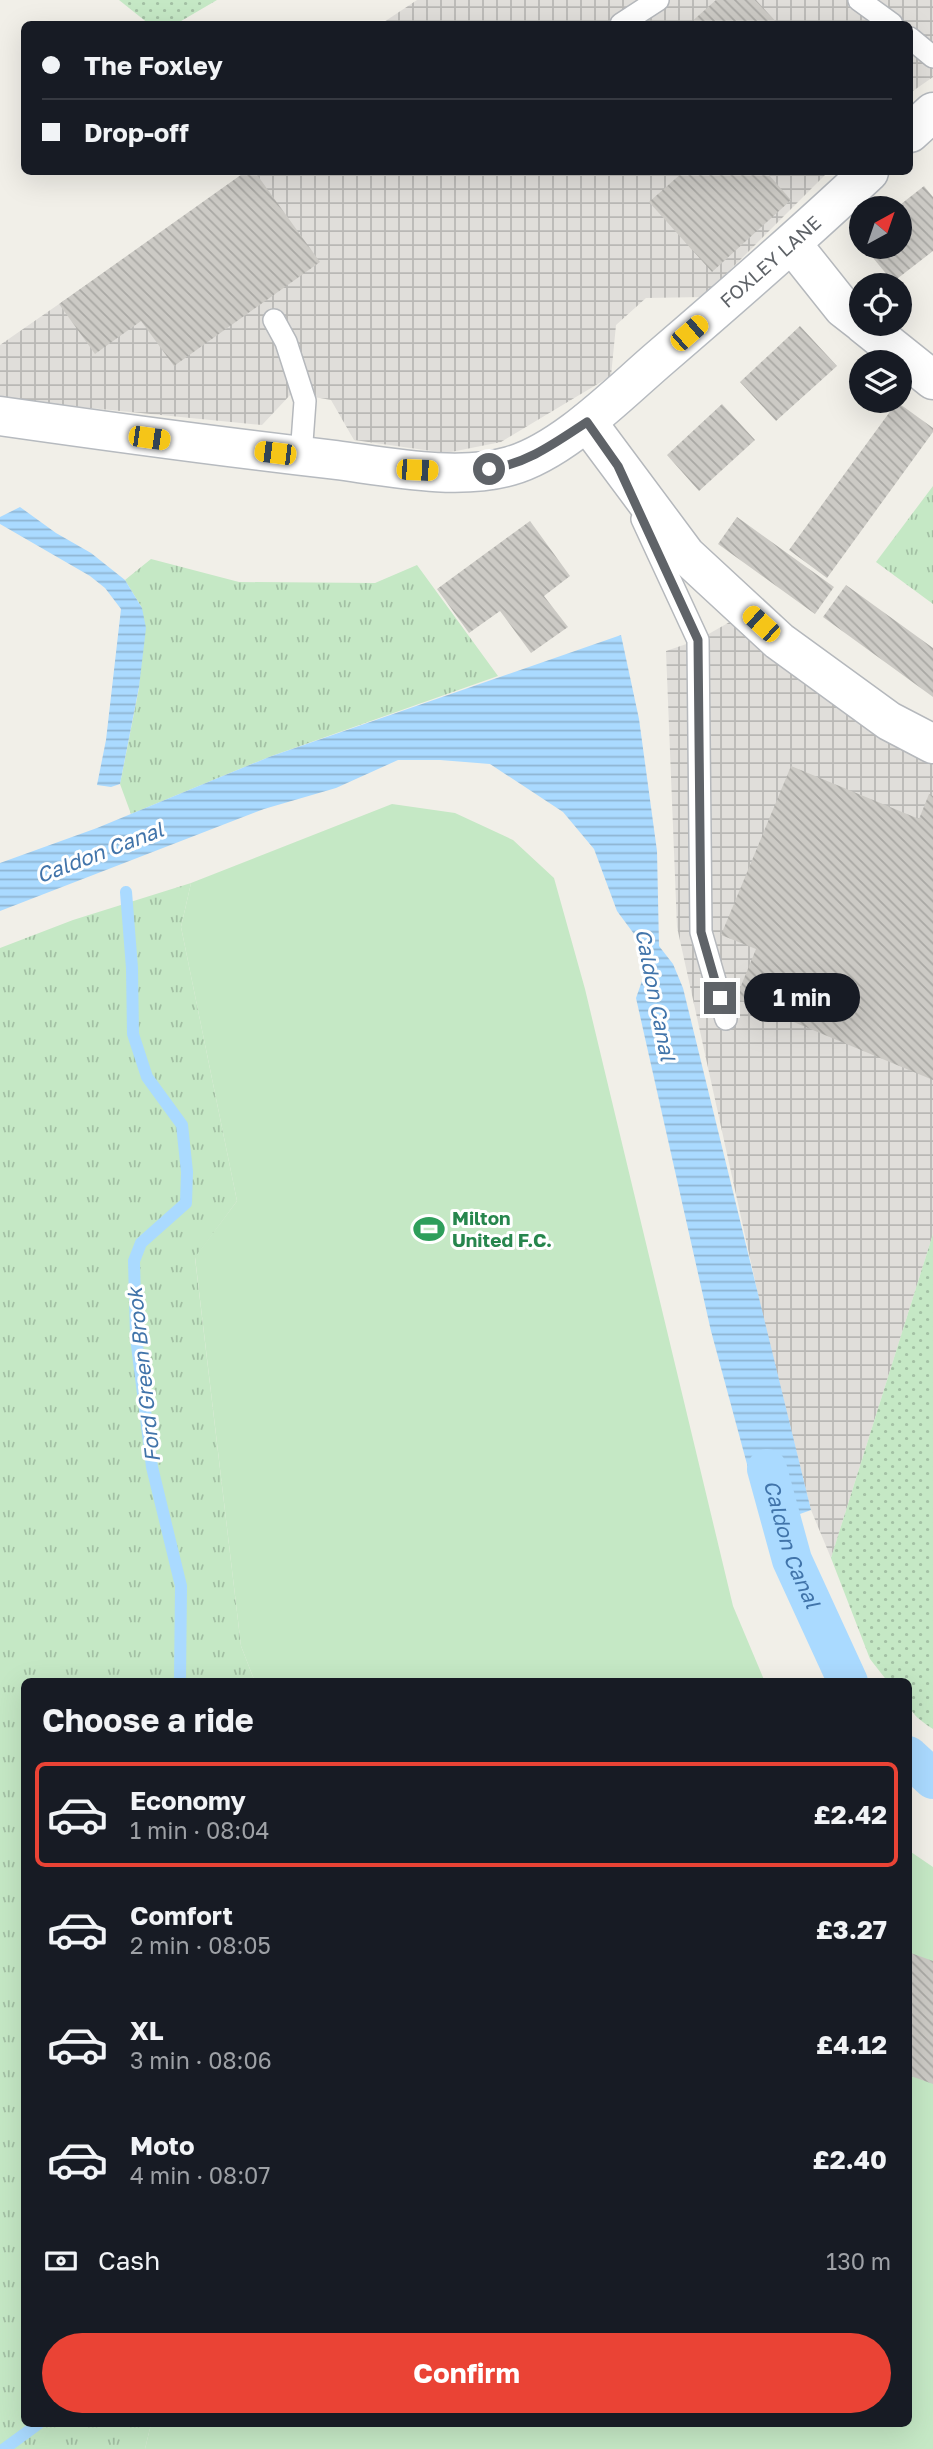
<!DOCTYPE html>
<meta charset="utf-8">
<style>
body{margin:0;font-family:"Golos Text",sans-serif;background:#20242c;color:#f1f3f6;height:100vh;display:flex;flex-direction:column;font-size:26px;white-space:nowrap}
*{box-sizing:border-box;margin:0}
p{font-size:23px;color:#9ea1a6}
.icon{flex:none;width:38px;height:38px;fill:none;stroke:currentColor;stroke-width:2;stroke-linecap:round;stroke-linejoin:round}
.map{position:relative;flex:1;overflow:hidden}
.side{position:absolute;left:21px;top:1678px;width:891px;height:749px;display:flex;flex-direction:column;background:#171b24;border-radius:10px;box-shadow:0 7px 28px #0002}
.side>*{flex:none}
.top-card{position:absolute;left:21px;top:21px;width:892px;height:154px;border-radius:10px;box-shadow:0 7px 28px #0002;display:grid;align-content:center;height:154px;padding:0 21px;background:#171b24}
.needle{width:46px;rotate:40deg}
.controls{position:absolute;left:849px;top:196px;display:grid;gap:14px}
.controls a{display:grid;place-items:center;width:63px;height:63px;border-radius:50%;background:#171b24;box-shadow:0 7px 28px #0002;font-size:35px}
.end{position:absolute;width:32px;height:32px;margin:-16px;border:9px solid #5f6368;background:#fff;box-shadow:0 0 0 4px #fff}
.from{border-radius:50%}
.bubble{position:absolute;height:49px;border-radius:24px;background:#171b24;box-shadow:0 7px 28px #0002;font-size:23px;font-weight:700;line-height:49px;text-align:center}
.car{position:absolute;width:21px;height:42px;margin:-21px -10px;border-radius:9px;box-shadow:0 0 5px 2px #0007;background:linear-gradient(#f5c518 24%,#345 0 40%,#f5c518 0 76%,#345 0 86%,#f5c518 0)}
.top-card b{display:flex;align-items:center;gap:24px;height:66px;font-size:26px}
.top-card b+b{border-top:2px solid #363941}
.top-card i{width:18px;height:18px;background:#f1f3f6}
ul{padding:0;list-style:none}
li{display:flex;align-items:center;gap:21px;height:105px;margin:0 14px 10px;padding:0 7px;border:4px solid transparent;border-radius:10px}
li div{flex:1}
li b{display:block;font-size:26px}
li em{font-style:normal;font-weight:700}
li.selected{border-color:#ea4335}
li>.icon{width:63px;height:63px;stroke-width:1.5}
h2{padding:0 21px;font-size:32px;line-height:84px}
.pay{display:flex;align-items:center;gap:18px;height:77px;padding:0 21px;font-size:26px}
.pay p{margin-inline-start:auto}
.action{display:flex;gap:14px;margin-top:auto;padding:14px 21px}
.action a{flex:1;height:80px;border-radius:42px;background:#ea4335;color:#fff;font-size:28px;font-weight:700;line-height:80px;text-align:center}
.map>svg:first-child{display:block}
.industrial{fill:url(#industrial-grid)}
.grass{fill:url(#grass-tufts)}
.garden{fill:url(#garden-dots)}
.pitch{fill:#c5e8c5}
.water{fill:url(#water-rules)}
.lines{fill:none;stroke-linecap:round;stroke-linejoin:round}
.stream{stroke:#aadaff;stroke-width:12}
.canal{stroke:#aadaff;stroke-width:40}
.building{fill:url(#building-back-hatch)}
.lane-casing{stroke:#b5b8bc;stroke-width:24}
.street-casing{stroke:#b5b8bc;stroke-width:41}
.secondary-casing{stroke:#b6babf;stroke-width:41}
.lane{stroke:#fff;stroke-width:21}
.street{stroke:#fff;stroke-width:38}
.secondary{stroke:#fff;stroke-width:38}
.route{stroke:#5f6368;stroke-width:9}
.labels{text-anchor:middle;stroke-width:6;stroke-linejoin:round;paint-order:stroke}
.street-label{font-size:19px;fill:#5f6368;stroke:#fff}
.leisure-label{font-size:19px;font-weight:bold;fill:#27864d;stroke:#fff;text-anchor:start}
.water-label{font-size:21px;font-style:italic;fill:#4174aa;stroke:#fff}
</style>
<div class="map">
<svg width="933" height="2449" viewBox="0 0 933 2449">
<defs>
<pattern id="industrial-grid" width="8" height="8" patternUnits="userSpaceOnUse" patternTransform="scale(1.75)"><rect width="8" height="8" fill="#e0deda"/><path d="M0 4h8M4 0v8" fill="none" stroke="#b9b8b5"/></pattern>
<pattern id="grass-tufts" width="24" height="20" patternUnits="userSpaceOnUse" patternTransform="scale(1.75)"><rect width="24" height="20" fill="#c5e8c5"/><path d="M3 7l-1-3M5 7V3M7 7l1-3M15 17l-1-3M17 17v-4M19 17l1-3" fill="none" stroke="#a3c0a4"/></pattern>
<pattern id="garden-dots" width="8" height="8" patternUnits="userSpaceOnUse" patternTransform="scale(1.75)"><rect width="8" height="8" fill="#c5e8c5"/><path d="M2 2h.1M6 6h.1" fill="none" stroke="#a3c0a4" stroke-width="1.8" stroke-linecap="round"/></pattern>
<pattern id="water-rules" width="6" height="5" patternUnits="userSpaceOnUse" patternTransform="scale(1.75)"><rect width="6" height="5" fill="#aadaff"/><path d="M0 2.5h6" fill="none" stroke="#8eb4d2"/></pattern>
<pattern id="building-back-hatch" width="6" height="6" patternUnits="userSpaceOnUse" patternTransform="scale(1.75)"><rect width="6" height="6" fill="#cccac5"/><path d="M-1 5l2 2M0 0l6 6M5-1l2 2" fill="none" stroke="#a9a8a4"/></pattern>
</defs>
<rect width="100%" height="100%" fill="#f1efe8"/>
<path class="industrial" d="M 417,0 L 933,0 L 933,77 L 910,93 L 910,24 L 381,24 Z
M 249,172 L 828,172 L 703,297 L 646,298 L 616,325 L 611,376 L 501,442 L 446,453 L 354,440 L 331,400 L 292,393 L 262,425 L 0,399 L 0,345 Z
M 735,619 L 933,763 L 933,1234 L 831,1558 L 811,1510 L 763,1317 L 677,927 L 666,651 L 698,640 Z"/>
<path class="grass" d="M 933,486 L 933,604 L 876,562 Z
M 151,559 L 239,582 L 375,583 L 417,565 L 498,676 L 269,757 L 131,814 L 120,784 L 139,688 L 142,608 L 125,580 Z
M 191,883 L 181,927 L 237,1201 L 195,1258 L 241,1646 L 255,1682 L 24,1682 L 24,2424 L 151,2424 L 145,2449 L 0,2449 L 0,948 L 73,920 Z"/>
<path class="garden" d="M 119,0 L 217,0 L 176,24 L 149,24 Z
M 933,1234 L 933,1729 C 909,1713 908,1710 908,1682 L 888,1682 L 870,1659 L 831,1558 Z"/>
<path class="pitch" d="M 392,804 L 455,813 L 513,840 L 554,878 L 585,989 L 733,1606 L 765,1682 L 255,1682 L 241,1646 L 195,1257 L 237,1201 L 181,927 L 191,883 Z
M 908,1850 L 933,1867 L 933,2449 L 145,2449 L 151,2424 L 908,2424 Z"/>
<path class="water" d="M 20,507 L 56,533 L 91,553 L 125,580 L 142,608 L 146,628 L 139,687 L 120,784 L 111,787 L 97,785 L 106,740 L 121,609 L 105,588 L 90,576 L 0,524 L 0,517 Z
M 621,635 L 639,719 L 657,851 L 659,946 L 673,964 L 683,988 L 811,1510 L 764,1527 L 711,1331 L 636,998 L 648,964 L 637,938 L 617,911 L 594,849 L 563,812 L 490,764 L 440,760 L 398,760 L 336,788 L 264,809 L 0,911 L 0,863 L 97,828 L 269,757 Z"/>
<g class="lines">
<path class="stream" d="M 126,892 L 132,968 L 133,1034 L 147,1077 L 182,1125 L 187,1172 L 186,1203 L 141,1243 L 134,1261 L 136,1337 L 152,1467 L 181,1586 L 180,1682
M 4,2449 L 38,2424"/>
<g class="canal">
<path id="s1" d="M 767,1469 L 792,1560 L 848,1682"/>
<path d="M 908,1756 L 933,1779"/>
</g>
</g>
<path class="building" d="M 716,0 L 756,0 L 778,24 L 689,24 Z
M 245,172 L 255,172 L 320,262 L 174,366 L 141,321 L 95,354 L 59,304 Z
M 683,172 L 773,172 L 769,175 L 791,200 L 712,272 L 649,202 Z
M 924,186 L 933,197 L 933,251 L 893,282 L 864,247 L 900,247 L 900,208 L 896,208 Z
M 800,326 L 837,366 L 776,421 L 740,382 Z
M 897,402 L 933,428 L 933,432 L 827,578 L 789,550 Z
M 722,404 L 755,440 L 699,491 L 667,455 Z
M 737,517 L 834,587 L 815,614 L 718,544 Z
M 530,521 L 570,576 L 544,596 L 568,627 L 531,653 L 500,611 L 469,633 L 437,589 Z
M 846,585 L 933,648 L 933,697 L 823,617 Z
M 791,766 L 919,819 L 929,794 L 933,796 L 933,1080 L 736,998 L 756,949 L 721,935 Z
M 908,1952 L 933,1961 L 933,2084 L 908,2075 Z"/>
<g class="lines">
<g class="lane-casing">
<path id="lane" d="M 859,0 L 892,24
M 621,24 L 658,0
M 910,38 L 933,57
M 274,320 L 286,342 L 305,401 L 301,456
M 642,519 L 698,640 L 701,932 L 726,1019"/>
</g>
<g class="street-casing">
<path id="street" d="M 792,244 L 843,308 L 861,322
M 863,324 L 933,380
M 587,422 L 686,555 L 779,641 L 889,721 L 933,744"/>
</g>
<g class="secondary-casing">
<g id="secondary">
<path d="M 910,133 L 933,112"/>
<path id="s2" d="M 0,416 C 112,432 224,447 336,460 C 389,467 458,481 510,466 C 563,451 618,394 660,358 C 731,297 801,236 869,172"/>
</g>
</g>
<use href="#lane" class="lane"/>
<use href="#street" class="street"/>
<use href="#secondary" class="secondary"/>
</g>
<g class="lines">
<path class="route" d="M 489,469 C 527,464 555,443 587,422 L 618,466 L 698,640 L 701,932 L 720,998"/>
</g>
<defs>
<g id="stadium-bare" transform="scale(2.415)"><path d="M0-5a6.5 5 0 1 0 0 10a6.5 5 0 1 0 0-10ZM-3.5-1.8h7v3.6h-7Z" fill="#2e9e5b" stroke="#fff" stroke-width="2.5" paint-order="stroke"/></g>
</defs>
<g fill-rule="evenodd">
<use href="#stadium-bare" x="429" y="1229"/>
</g>
<g class="labels">
<g class="street-label">
<text dy="7" stroke="none"><textPath href="#s2" startOffset="847">FOXLEY LANE</textPath></text>
</g>
<g class="leisure-label">
<text x="452" y="1225">Milton<tspan x="452" dy="22">United F.C.</tspan></text>
</g>
<g class="water-label">
<text transform="translate(100 853) rotate(-21)" y="7">Caldon Canal</text>
<text transform="translate(655 995) rotate(79)" y="7">Caldon Canal</text>
<text transform="translate(144 1375) rotate(-96)" y="7">Ford Green Brook</text>
<text dy="7" stroke="none"><textPath href="#s1" startOffset="79">Caldon Canal</textPath></text>
</g>
</g>
</svg>
<div class="controls">
<a><svg class="needle" viewBox="-14 -14 28 28"><path d="M0-13l5 13h-10z" fill="#e53935"/><path d="M0 13l5-13h-10z" fill="#9ea1a6"/></svg></a>
<a><svg class="icon" aria-label="locate" viewBox="0 0 24 24"><circle cx="12" cy="12" r="6"/><path d="M12 2v4M12 18v4M2 12h4M18 12h4"/></svg></a>
<a><svg class="icon" aria-label="layers" viewBox="0 0 24 24"><path d="M12 4l9 5-9 5-9-5zM3 14l9 5 9-5"/></svg></a>
</div>
<i class="end from" style="left:489px;top:469px"></i>
<i class="end" style="left:720px;top:998px"></i>
<div class="bubble" style="left:744px;top:973px;width:116px">1 min</div>
<i class="car" style="left:689px;top:333px;rotate:49deg"></i>
<i class="car" style="left:149px;top:438px;rotate:98deg"></i>
<i class="car" style="left:275px;top:453px;rotate:277deg"></i>
<i class="car" style="left:417px;top:470px;rotate:92deg"></i>
<i class="car" style="left:761px;top:624px;rotate:312deg"></i>
<div class="top-card">
<b><i class="from"></i>The Foxley</b>
<b><i></i>Drop-off</b>
</div>
<section class="side">
<h2>Choose a ride</h2>
<ul>
<li class="selected"><svg class="icon" aria-label="car" viewBox="0 0 24 24"><path d="M5 17H2v-5l4-1 3-4h7l3 4 3 1v5h-3M9 17h6M6 11h13"/><circle cx="7" cy="17" r="2"/><circle cx="17" cy="17" r="2"/></svg><div><b>Economy</b><p>1 min · 08:04</p></div><em>£2.42</em></li>
<li><svg class="icon" aria-label="car" viewBox="0 0 24 24"><path d="M5 17H2v-5l4-1 3-4h7l3 4 3 1v5h-3M9 17h6M6 11h13"/><circle cx="7" cy="17" r="2"/><circle cx="17" cy="17" r="2"/></svg><div><b>Comfort</b><p>2 min · 08:05</p></div><em>£3.27</em></li>
<li><svg class="icon" aria-label="car" viewBox="0 0 24 24"><path d="M5 17H2v-5l4-1 3-4h7l3 4 3 1v5h-3M9 17h6M6 11h13"/><circle cx="7" cy="17" r="2"/><circle cx="17" cy="17" r="2"/></svg><div><b>XL</b><p>3 min · 08:06</p></div><em>£4.12</em></li>
<li><svg class="icon" aria-label="car" viewBox="0 0 24 24"><path d="M5 17H2v-5l4-1 3-4h7l3 4 3 1v5h-3M9 17h6M6 11h13"/><circle cx="7" cy="17" r="2"/><circle cx="17" cy="17" r="2"/></svg><div><b>Moto</b><p>4 min · 08:07</p></div><em>£2.40</em></li>
</ul>
<div class="pay"><svg class="icon" aria-label="cash" viewBox="0 0 24 24"><path d="M3 7h18v10H3z"/><circle cx="12" cy="12" r="2"/></svg>Cash<p>130 m</p></div>
<div class="action"><a>Confirm</a></div>
</section>
</div>
